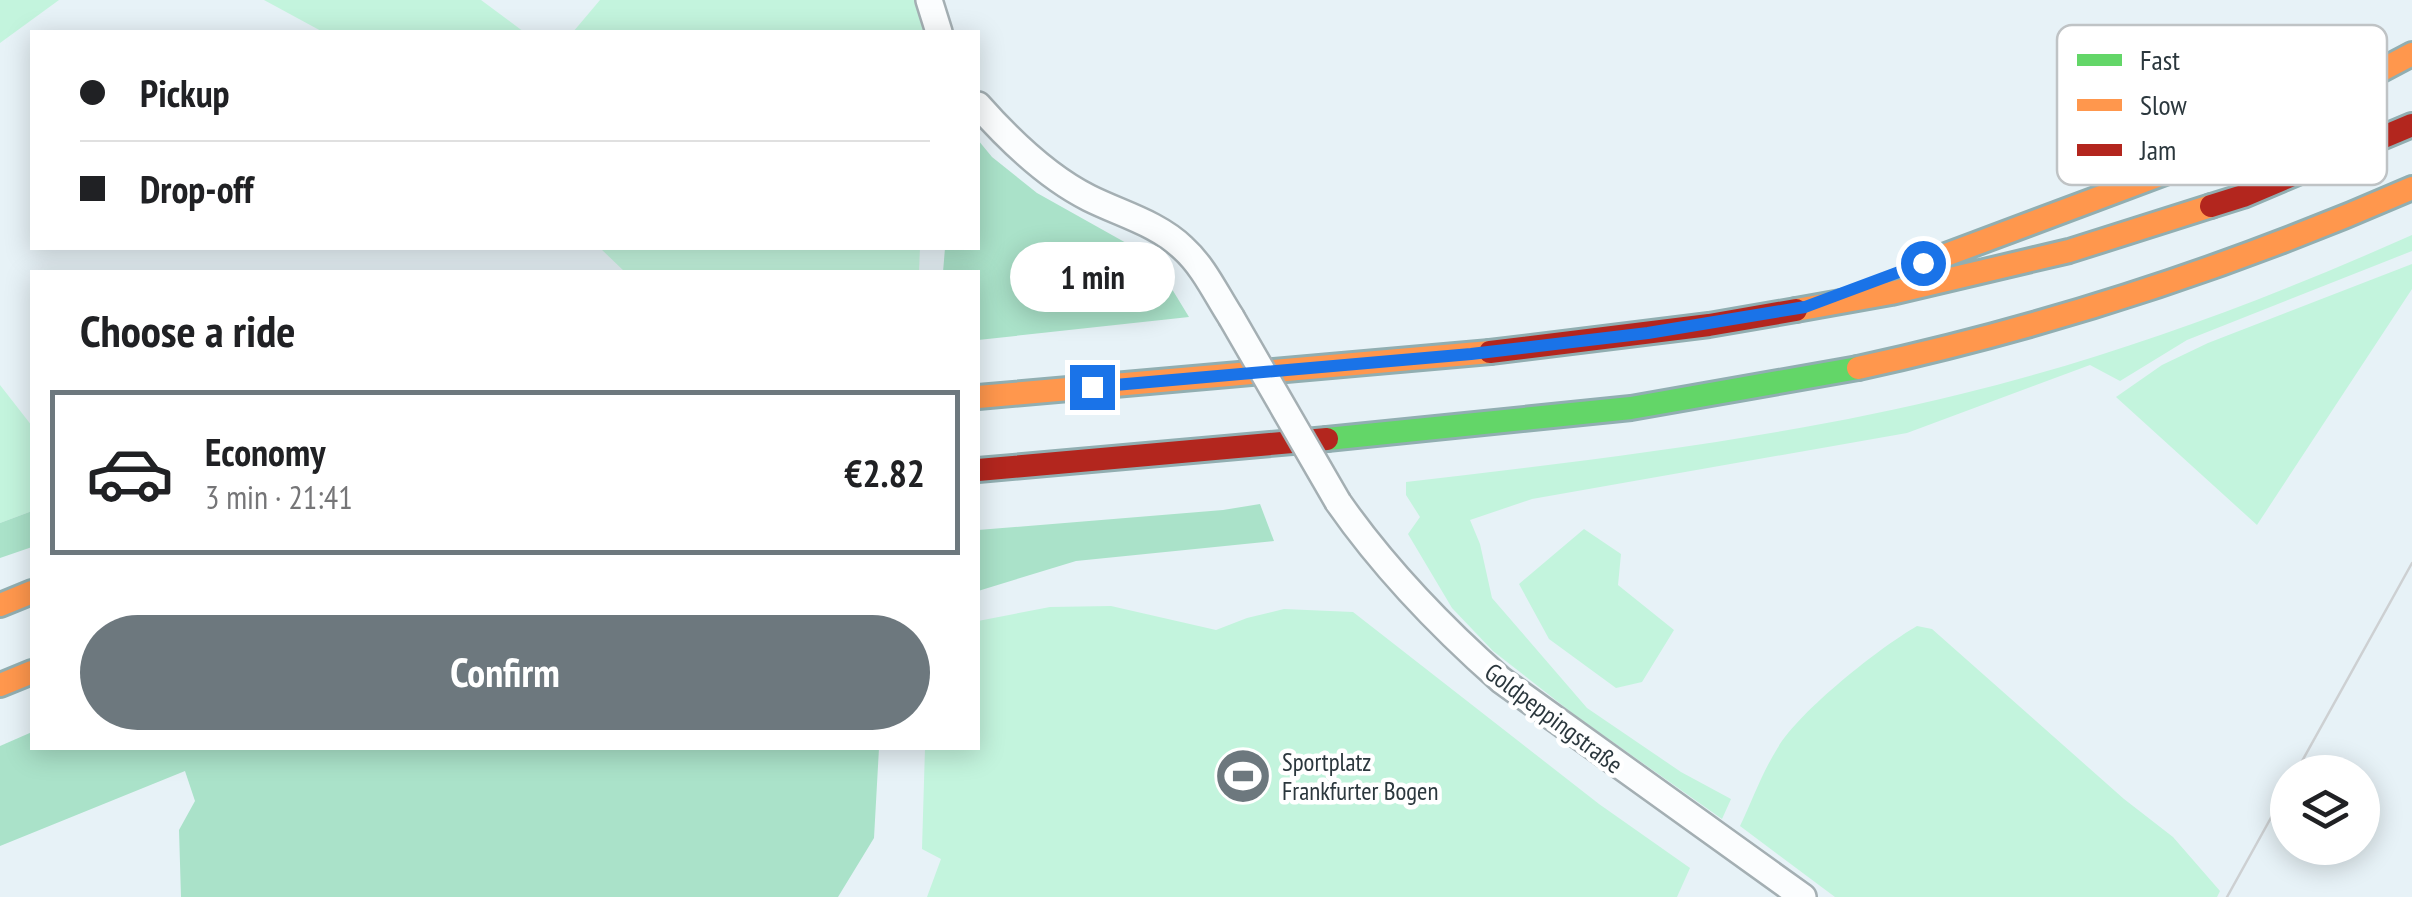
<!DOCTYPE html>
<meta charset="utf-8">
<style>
body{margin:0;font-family:"PT Sans Narrow",sans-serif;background:#f2f2f2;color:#202124;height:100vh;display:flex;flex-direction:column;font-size:38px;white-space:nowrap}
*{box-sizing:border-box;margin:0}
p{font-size:32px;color:#757577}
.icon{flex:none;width:55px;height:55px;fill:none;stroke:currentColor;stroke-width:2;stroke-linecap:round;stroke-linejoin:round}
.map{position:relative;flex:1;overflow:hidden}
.sheet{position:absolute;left:30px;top:270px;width:950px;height:480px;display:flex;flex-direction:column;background:#fff;border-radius:0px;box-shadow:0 5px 25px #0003}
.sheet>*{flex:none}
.top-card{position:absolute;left:30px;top:30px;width:950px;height:220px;border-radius:0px;box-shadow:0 5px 25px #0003;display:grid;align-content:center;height:220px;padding:0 50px;background:#fff}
.buttons{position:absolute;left:2270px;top:755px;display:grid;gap:20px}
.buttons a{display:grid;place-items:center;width:110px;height:110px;border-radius:50%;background:#fff;box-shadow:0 5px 25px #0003;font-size:50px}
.end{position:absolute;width:45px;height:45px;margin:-22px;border:12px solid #1a73e8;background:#fff;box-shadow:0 0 0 5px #fff}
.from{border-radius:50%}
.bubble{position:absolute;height:70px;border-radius:35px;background:#fff;box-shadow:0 5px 25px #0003;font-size:32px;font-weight:700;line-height:70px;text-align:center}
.top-card b{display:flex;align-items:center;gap:35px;height:95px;font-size:38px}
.top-card b+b{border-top:2px solid #e0e0e0}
.top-card i{width:25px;height:25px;background:#202124}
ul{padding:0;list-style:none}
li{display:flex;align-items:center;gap:30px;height:165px;margin:0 20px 15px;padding:0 30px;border:5px solid transparent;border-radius:0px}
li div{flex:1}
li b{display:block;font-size:38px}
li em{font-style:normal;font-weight:700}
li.current{border-color:#6d787e}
li>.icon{width:90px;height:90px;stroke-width:1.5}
h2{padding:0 50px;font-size:45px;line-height:120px}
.primary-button{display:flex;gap:20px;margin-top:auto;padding:20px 50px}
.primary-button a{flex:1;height:115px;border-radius:60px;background:#6d787e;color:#fff;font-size:40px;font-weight:700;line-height:115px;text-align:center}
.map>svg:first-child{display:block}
.green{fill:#c3f4dd}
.forest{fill:#aae2c9}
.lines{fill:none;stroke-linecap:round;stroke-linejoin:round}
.street-casing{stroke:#a4afb3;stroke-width:30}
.fast-casing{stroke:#91aeb1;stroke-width:28}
.slow-casing{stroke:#91aeb1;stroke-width:28}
.jam-casing{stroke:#91aeb1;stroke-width:28}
.street{stroke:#fbfdfe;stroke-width:25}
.fast{stroke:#63d668;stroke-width:22}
.slow{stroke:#ff974d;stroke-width:22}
.jam{stroke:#b3261e;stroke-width:22}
.tram{stroke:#cdd0d2;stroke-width:2.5}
.street-bridge-casing{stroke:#a4afb3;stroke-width:30;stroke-linecap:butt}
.street-bridge{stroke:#fbfdfe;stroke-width:25}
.route{stroke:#1a73e8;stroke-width:12}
.labels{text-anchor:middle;stroke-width:9;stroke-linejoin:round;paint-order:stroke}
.street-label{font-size:25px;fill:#2b373d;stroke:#fff}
.poi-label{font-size:25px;fill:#2b373d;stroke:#fff;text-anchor:start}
.key{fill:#fff;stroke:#bfc3c5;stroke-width:2.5}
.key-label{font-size:28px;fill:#2b373d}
</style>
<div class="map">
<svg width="2412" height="897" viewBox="0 0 2412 897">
<rect width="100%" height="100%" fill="#e7f2f7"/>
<path class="green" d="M 0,0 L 59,0 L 0,43 Z
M 264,0 L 481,0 L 524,32 L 323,32 Z
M 600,0 L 919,0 L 924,32 L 573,32 Z
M 2412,235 L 2412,251 L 2187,340 L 2120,381 L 2090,365 L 1907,433 L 1532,499 L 1470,520 L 1480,544 L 1492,598 L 1587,708 L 1681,772 L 1731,799 L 1722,819 L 1576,716 L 1493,651 L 1452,608 L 1408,534 L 1420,517 L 1406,495 L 1406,482 C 1592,460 1779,439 1961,394 C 2117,356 2266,300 2412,235 Z
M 600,248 L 920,248 L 919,272 L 625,272 Z
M 2412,264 L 2412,289 L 2257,525 L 2116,397 L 2162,365 L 2208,343 Z
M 0,385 L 32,426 L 32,511 L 0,523 Z
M 1584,529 L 1621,554 L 1618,585 L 1674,630 L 1642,682 L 1616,688 L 1549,639 L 1519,584 Z
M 1111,606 L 1216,630 L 1247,618 L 1284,609 L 1353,612 L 1599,804 L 1690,868 L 1677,897 L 927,897 L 941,859 L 922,849 L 925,748 L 978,748 L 978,621 L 1050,607 Z
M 1917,626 L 1932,629 L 2124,799 L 2173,837 L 2220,891 L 2217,897 L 1835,897 L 1740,826 C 1752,801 1762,773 1777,749 C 1798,712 1879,648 1917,626 Z"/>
<path class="forest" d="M 978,140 L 992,157 L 1037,193 L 1153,258 L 1189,317 L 978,340 L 978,272 L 943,272 L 945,248 L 978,248 Z
M 1260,504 L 1274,541 L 1076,561 L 978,591 L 978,530 L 1223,510 Z
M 32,511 L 32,547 L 0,558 L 0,523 Z
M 32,732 L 32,748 L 879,748 L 874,838 L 838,897 L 181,897 L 179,830 L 195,801 L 185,771 L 0,846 L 0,746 Z"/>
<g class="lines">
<g class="street-casing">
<path id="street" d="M 929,0 L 939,32
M 978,105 C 1009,140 1047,177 1089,198 C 1121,214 1157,223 1183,248 C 1204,267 1216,294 1231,317
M 1338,502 C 1384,568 1441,627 1501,680 L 1803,897"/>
</g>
<g class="fast-casing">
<path id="fast" d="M 1327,439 L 1631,408 L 1858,368"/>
</g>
<g class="slow-casing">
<path id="slow" d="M 1943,256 L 2240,145 L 2412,54
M 1796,310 L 1891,293 L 2069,251 L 2211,206
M 1858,368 C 2050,326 2232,267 2412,188
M 978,397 L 1490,352
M 0,605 L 32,592
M 0,685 L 32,672"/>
</g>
<g class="jam-casing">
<path id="jam" d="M 2211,206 L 2243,196 L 2412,125
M 1490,352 L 1709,325 L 1796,310
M 978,470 L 1327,439"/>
</g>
<use href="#street" class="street"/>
<use href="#fast" class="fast"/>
<use href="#slow" class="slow"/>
<use href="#jam" class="jam"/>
<path class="tram" d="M 2296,772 L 2412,563
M 2227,897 L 2288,787"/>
<g class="street-bridge-casing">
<path id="street-bridge" d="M 1231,317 L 1338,502"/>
</g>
<use href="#street-bridge" class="street-bridge"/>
</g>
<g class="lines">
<path class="route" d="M 1092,387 L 1471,354 L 1648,333 L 1805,307 L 1923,263"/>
</g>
<defs>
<g id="stadium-disc" transform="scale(2.875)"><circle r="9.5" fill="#6d787e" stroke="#fff"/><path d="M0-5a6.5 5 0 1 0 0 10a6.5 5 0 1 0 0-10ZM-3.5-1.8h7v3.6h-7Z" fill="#fff"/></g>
</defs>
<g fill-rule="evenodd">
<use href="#stadium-disc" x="1243" y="776"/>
</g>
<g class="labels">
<g class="street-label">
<text transform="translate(1554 718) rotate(37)" y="9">Goldpeppingstraße</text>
</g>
<g class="poi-label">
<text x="1282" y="771">Sportplatz<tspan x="1282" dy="29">Frankfurter Bogen</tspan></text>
</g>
</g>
<rect x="2057" y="25" width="330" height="160" rx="15" class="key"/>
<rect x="2077" y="54" width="45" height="12" fill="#63d668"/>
<rect x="2077" y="99" width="45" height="12" fill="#ff974d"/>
<rect x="2077" y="144" width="45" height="12" fill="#b3261e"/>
<g class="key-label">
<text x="2140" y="70">Fast</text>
<text x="2140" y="115">Slow</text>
<text x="2140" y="160">Jam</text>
</g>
</svg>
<div class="buttons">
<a><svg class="icon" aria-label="layers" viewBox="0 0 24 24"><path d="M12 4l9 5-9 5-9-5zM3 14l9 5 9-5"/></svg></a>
</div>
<i class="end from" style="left:1923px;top:263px"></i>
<i class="end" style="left:1092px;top:387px"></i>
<div class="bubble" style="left:1010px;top:242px;width:165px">1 min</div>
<div class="top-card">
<b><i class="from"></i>Pickup</b>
<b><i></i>Drop-off</b>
</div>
<section class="sheet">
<h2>Choose a ride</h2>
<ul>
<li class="current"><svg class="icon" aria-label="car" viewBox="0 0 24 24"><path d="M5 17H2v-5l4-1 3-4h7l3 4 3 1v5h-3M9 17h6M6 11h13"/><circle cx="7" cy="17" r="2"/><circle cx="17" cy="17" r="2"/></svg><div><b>Economy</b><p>3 min · 21:41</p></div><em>€2.82</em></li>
</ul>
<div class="primary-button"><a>Confirm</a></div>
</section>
</div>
